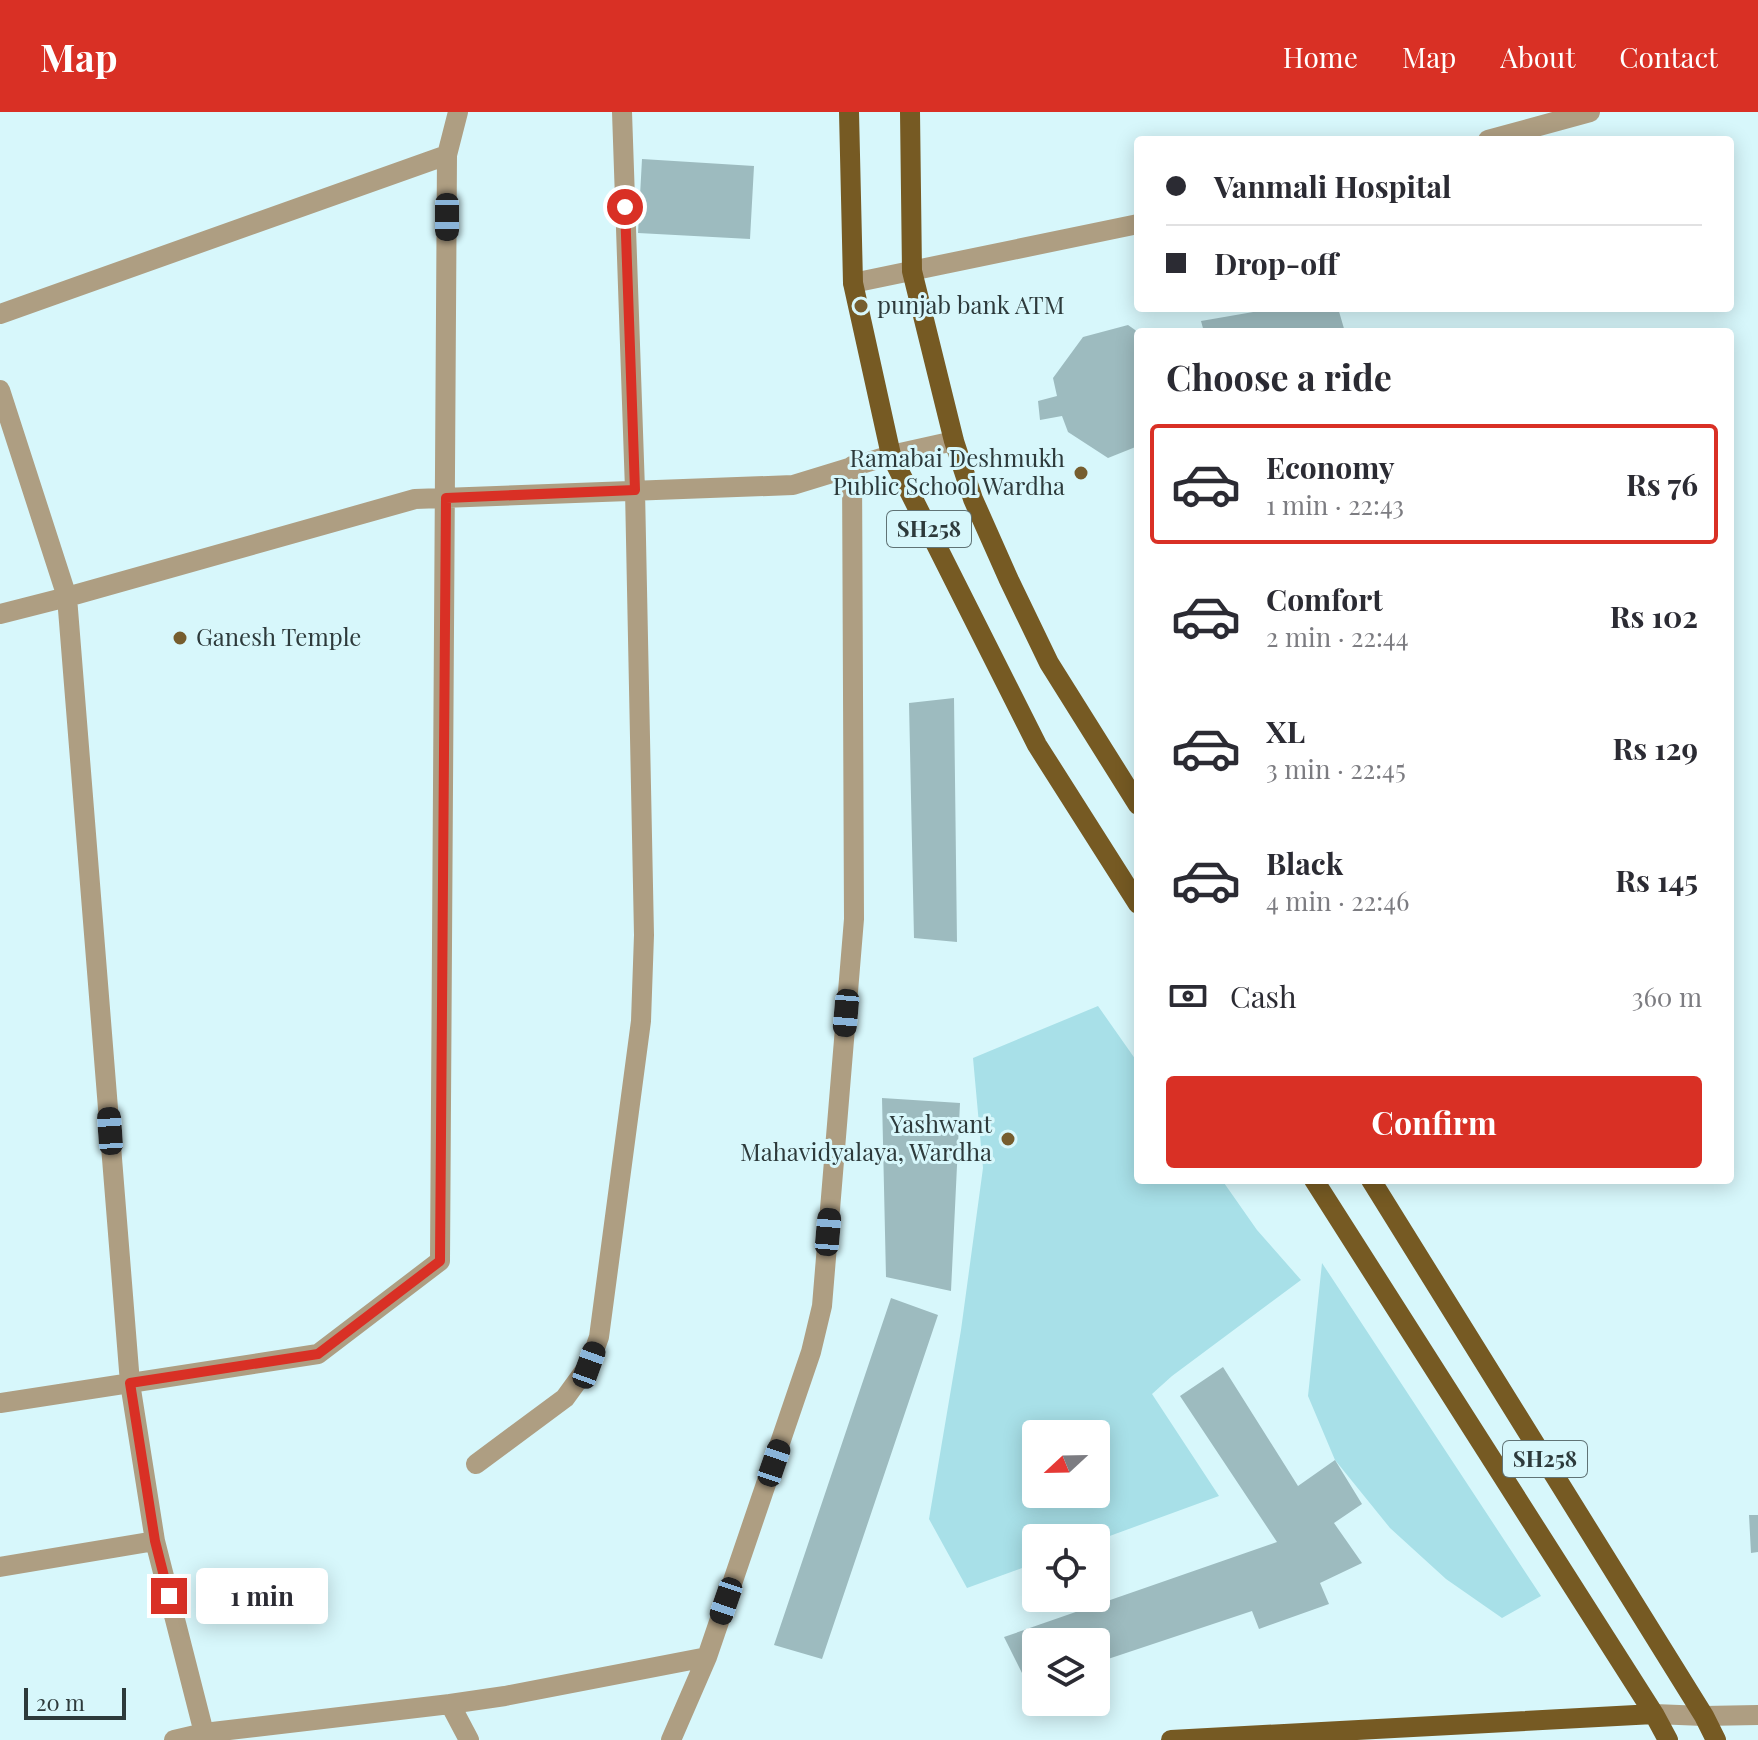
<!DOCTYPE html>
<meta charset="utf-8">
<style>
body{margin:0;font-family:"Playfair Display",serif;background:#f7f7f7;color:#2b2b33;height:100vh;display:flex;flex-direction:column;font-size:30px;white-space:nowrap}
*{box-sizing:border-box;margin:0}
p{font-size:26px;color:#7c7c81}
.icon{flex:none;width:44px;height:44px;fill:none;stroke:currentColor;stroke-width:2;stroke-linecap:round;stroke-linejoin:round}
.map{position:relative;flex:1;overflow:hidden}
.details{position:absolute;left:1134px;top:216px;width:600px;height:856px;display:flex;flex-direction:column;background:#fff;border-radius:8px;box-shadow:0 4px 20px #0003}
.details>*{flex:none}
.guide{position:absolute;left:1134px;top:24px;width:600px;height:176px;border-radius:8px;box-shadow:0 4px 20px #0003;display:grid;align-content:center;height:176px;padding:0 32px;background:#fff}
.needle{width:52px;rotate:248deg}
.controls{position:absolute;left:1022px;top:1308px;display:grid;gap:16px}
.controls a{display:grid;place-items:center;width:88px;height:88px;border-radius:8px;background:#fff;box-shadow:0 4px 20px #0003;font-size:40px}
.scale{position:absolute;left:24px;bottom:20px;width:102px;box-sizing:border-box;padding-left:8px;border:4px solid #2d3a3b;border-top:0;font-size:22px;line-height:28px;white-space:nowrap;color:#2d3a3b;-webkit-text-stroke:6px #d7f7fb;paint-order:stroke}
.end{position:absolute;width:36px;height:36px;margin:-18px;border:10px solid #d93025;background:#fff;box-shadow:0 0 0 4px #fff}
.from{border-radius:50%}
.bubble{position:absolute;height:56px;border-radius:8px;background:#fff;box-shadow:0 4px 20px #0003;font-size:26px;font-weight:700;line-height:56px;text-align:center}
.car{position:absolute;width:24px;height:48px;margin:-24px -12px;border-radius:10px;box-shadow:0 0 6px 2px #0007;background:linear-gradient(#222 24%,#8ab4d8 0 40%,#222 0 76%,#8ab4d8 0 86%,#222 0)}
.guide b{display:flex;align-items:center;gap:28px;height:76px;font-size:30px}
.guide b+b{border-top:2px solid #e1e1e2}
.guide i{width:20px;height:20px;background:#2b2b33}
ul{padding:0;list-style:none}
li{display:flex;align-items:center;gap:24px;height:120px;margin:0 16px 12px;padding:0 16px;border:4px solid transparent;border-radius:8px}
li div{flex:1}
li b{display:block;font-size:30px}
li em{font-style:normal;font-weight:700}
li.current{border-color:#d93025}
li>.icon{width:72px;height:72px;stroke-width:1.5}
h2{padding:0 32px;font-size:36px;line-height:96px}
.pay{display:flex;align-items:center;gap:20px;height:88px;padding:0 32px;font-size:30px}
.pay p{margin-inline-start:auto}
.button{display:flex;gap:16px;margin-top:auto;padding:16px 32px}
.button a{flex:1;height:92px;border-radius:8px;background:#d93025;color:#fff;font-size:32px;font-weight:700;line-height:92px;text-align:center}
header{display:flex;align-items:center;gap:48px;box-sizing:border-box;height:112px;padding:0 40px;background:#d93025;color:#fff}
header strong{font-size:38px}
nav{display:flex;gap:44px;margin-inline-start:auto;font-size:28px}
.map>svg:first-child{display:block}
.green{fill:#a8e0e8;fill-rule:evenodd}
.building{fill:#9dbbbf}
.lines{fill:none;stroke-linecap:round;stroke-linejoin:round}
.minor{stroke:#ae9e82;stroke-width:20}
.major{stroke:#765a23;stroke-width:20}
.route{stroke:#d93025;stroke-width:10}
.poi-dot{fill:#765d2e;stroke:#d7f7fb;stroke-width:3}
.labels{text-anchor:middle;stroke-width:6;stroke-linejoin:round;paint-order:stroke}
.shield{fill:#d7f7fb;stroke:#607375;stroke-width:2}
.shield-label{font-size:22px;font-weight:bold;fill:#2d3a3b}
.poi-label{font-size:24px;fill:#2d3a3b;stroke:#d7f7fb;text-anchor:start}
</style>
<header>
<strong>Map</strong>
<nav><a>Home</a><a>Map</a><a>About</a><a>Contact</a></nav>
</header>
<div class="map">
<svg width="1758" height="1628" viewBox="0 0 1758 1628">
<rect width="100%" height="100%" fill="#d7f7fb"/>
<path class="green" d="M 1098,894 L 1138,951 L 1138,1068 L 1222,1068 L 1257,1118 L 1301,1168 L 1172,1264 L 1152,1282 L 1219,1384 L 1096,1429 L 1096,1426 L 1036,1426 L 1036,1451 L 967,1476 L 929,1407 L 961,1218 L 983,1056 L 973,946 ZM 1036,1322 L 1096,1322 L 1096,1382 L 1036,1382 Z
M 1322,1151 L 1541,1484 L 1502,1506 L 1446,1467 L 1390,1416 L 1335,1348 L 1308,1284 Z"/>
<path class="building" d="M 642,47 L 754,54 L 750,127 L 638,121 Z
M 1277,196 L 1338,196 L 1345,220 L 1204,220 L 1201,209 Z
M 1128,213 L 1138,220 L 1138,334 L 1108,346 L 1068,320 L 1062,304 L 1040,308 L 1038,289 L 1057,284 L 1053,266 L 1083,225 Z
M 954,586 L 957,830 L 914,826 L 909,591 Z
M 882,986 L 960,991 L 951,1179 L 886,1165 Z
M 891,1186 L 938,1203 L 822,1547 L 774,1533 Z
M 1223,1255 L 1298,1374 L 1335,1348 L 1362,1392 L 1334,1411 L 1362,1451 L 1320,1471 L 1329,1492 L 1259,1517 L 1252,1499 L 1096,1551 L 1096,1530 L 1036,1530 L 1036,1570 L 1028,1573 L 1004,1525 L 1277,1430 L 1180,1284 Z
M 1749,1403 L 1758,1403 L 1758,1440 L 1751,1441 Z"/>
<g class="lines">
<path class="minor" d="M 1488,28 L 1590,0
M 447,43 L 458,0
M 853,171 L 1138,112
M 0,202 L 447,43 L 440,1149 L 318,1242 L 0,1291
M 0,278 L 67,485 L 130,1271 L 155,1429 L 204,1621
M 0,502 L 67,485 L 415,387 L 793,373 L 891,343 L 954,329
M 476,1352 L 565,1286 L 589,1253 L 599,1225 L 641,909 L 644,823 L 635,378 L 622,0
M 0,1455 L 155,1429
M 450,1592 L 505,1584 L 707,1545
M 1654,1602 L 1704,1604 L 1758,1603
M 174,1628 L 204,1621 L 450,1592 L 469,1628
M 671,1628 L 707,1545 L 811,1240 L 822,1194 L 854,807 L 852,354"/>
<path class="major" d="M 849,0 L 853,171 L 891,343 L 1037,633 L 1138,792
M 910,0 L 912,159 L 954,329 L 973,387 L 1009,468 L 1049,551 L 1138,693
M 1314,1068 L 1654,1602 L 1668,1628
M 1371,1068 L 1704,1604 L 1716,1628
M 1171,1628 L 1654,1602"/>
</g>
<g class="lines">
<path class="route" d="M 169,1484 L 155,1429 L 130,1271 L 318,1242 L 440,1149 L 446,386 L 635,378 L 625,95"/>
</g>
<g class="poi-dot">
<circle cx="861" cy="194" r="8"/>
<circle cx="1081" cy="361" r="8"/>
<circle cx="180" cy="526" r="8"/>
<circle cx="1008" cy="1027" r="8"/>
</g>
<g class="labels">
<g class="shield">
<rect x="887" y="399" width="84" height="36" rx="6"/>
<rect x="1503" y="1329" width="84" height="36" rx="6"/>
</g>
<g class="shield-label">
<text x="929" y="425">SH258</text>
<text x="1545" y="1355">SH258</text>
</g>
<g class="poi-label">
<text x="877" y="202">punjab bank ATM</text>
<text x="1065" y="355" text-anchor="end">Ramabai Deshmukh<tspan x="1065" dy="28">Public School Wardha</tspan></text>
<text x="196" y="534">Ganesh Temple</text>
<text x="992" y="1021" text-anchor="end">Yashwant<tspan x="992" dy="28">Mahavidyalaya, Wardha</tspan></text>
</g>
</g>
</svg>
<div class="controls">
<a><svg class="needle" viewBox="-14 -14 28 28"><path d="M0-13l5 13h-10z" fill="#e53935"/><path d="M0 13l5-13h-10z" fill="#7c7c81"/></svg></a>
<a><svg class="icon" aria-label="locate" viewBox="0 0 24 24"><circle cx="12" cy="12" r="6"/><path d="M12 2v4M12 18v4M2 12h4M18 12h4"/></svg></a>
<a><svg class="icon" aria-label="layers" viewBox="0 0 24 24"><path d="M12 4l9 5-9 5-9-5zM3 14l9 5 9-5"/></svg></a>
</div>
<div class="scale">20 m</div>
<i class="end from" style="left:625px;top:95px"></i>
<i class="end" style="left:169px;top:1484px"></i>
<div class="bubble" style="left:196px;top:1456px;width:132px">1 min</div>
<i class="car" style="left:447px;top:105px;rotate:180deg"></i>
<i class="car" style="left:846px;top:901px;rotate:185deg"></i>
<i class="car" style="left:110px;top:1019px;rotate:356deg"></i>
<i class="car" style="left:828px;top:1120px;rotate:5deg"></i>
<i class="car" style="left:589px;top:1253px;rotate:20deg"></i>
<i class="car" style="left:774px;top:1351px;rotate:19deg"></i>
<i class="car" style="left:726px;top:1489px;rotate:199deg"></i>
<div class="guide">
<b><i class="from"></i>Vanmali Hospital</b>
<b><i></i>Drop-off</b>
</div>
<section class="details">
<h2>Choose a ride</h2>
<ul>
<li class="current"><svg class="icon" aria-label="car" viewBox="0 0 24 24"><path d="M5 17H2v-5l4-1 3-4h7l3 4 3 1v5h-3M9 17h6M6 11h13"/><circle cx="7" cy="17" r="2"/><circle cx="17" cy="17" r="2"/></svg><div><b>Economy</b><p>1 min · 22:43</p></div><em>Rs 76</em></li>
<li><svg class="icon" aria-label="car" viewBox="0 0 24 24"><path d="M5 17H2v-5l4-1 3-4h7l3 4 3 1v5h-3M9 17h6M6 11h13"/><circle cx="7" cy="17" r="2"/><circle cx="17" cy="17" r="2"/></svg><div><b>Comfort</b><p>2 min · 22:44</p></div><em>Rs 102</em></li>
<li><svg class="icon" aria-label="car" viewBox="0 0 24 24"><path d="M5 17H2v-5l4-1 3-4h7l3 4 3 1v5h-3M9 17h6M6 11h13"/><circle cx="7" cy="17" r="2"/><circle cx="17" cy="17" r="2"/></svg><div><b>XL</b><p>3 min · 22:45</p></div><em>Rs 129</em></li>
<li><svg class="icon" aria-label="car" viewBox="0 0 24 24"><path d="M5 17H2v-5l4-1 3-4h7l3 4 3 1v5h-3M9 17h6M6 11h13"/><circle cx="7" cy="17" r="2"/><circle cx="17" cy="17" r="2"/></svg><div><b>Black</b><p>4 min · 22:46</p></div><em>Rs 145</em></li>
</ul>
<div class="pay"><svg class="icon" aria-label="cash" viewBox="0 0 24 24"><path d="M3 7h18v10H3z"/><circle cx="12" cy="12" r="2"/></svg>Cash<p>360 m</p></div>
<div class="button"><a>Confirm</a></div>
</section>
</div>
